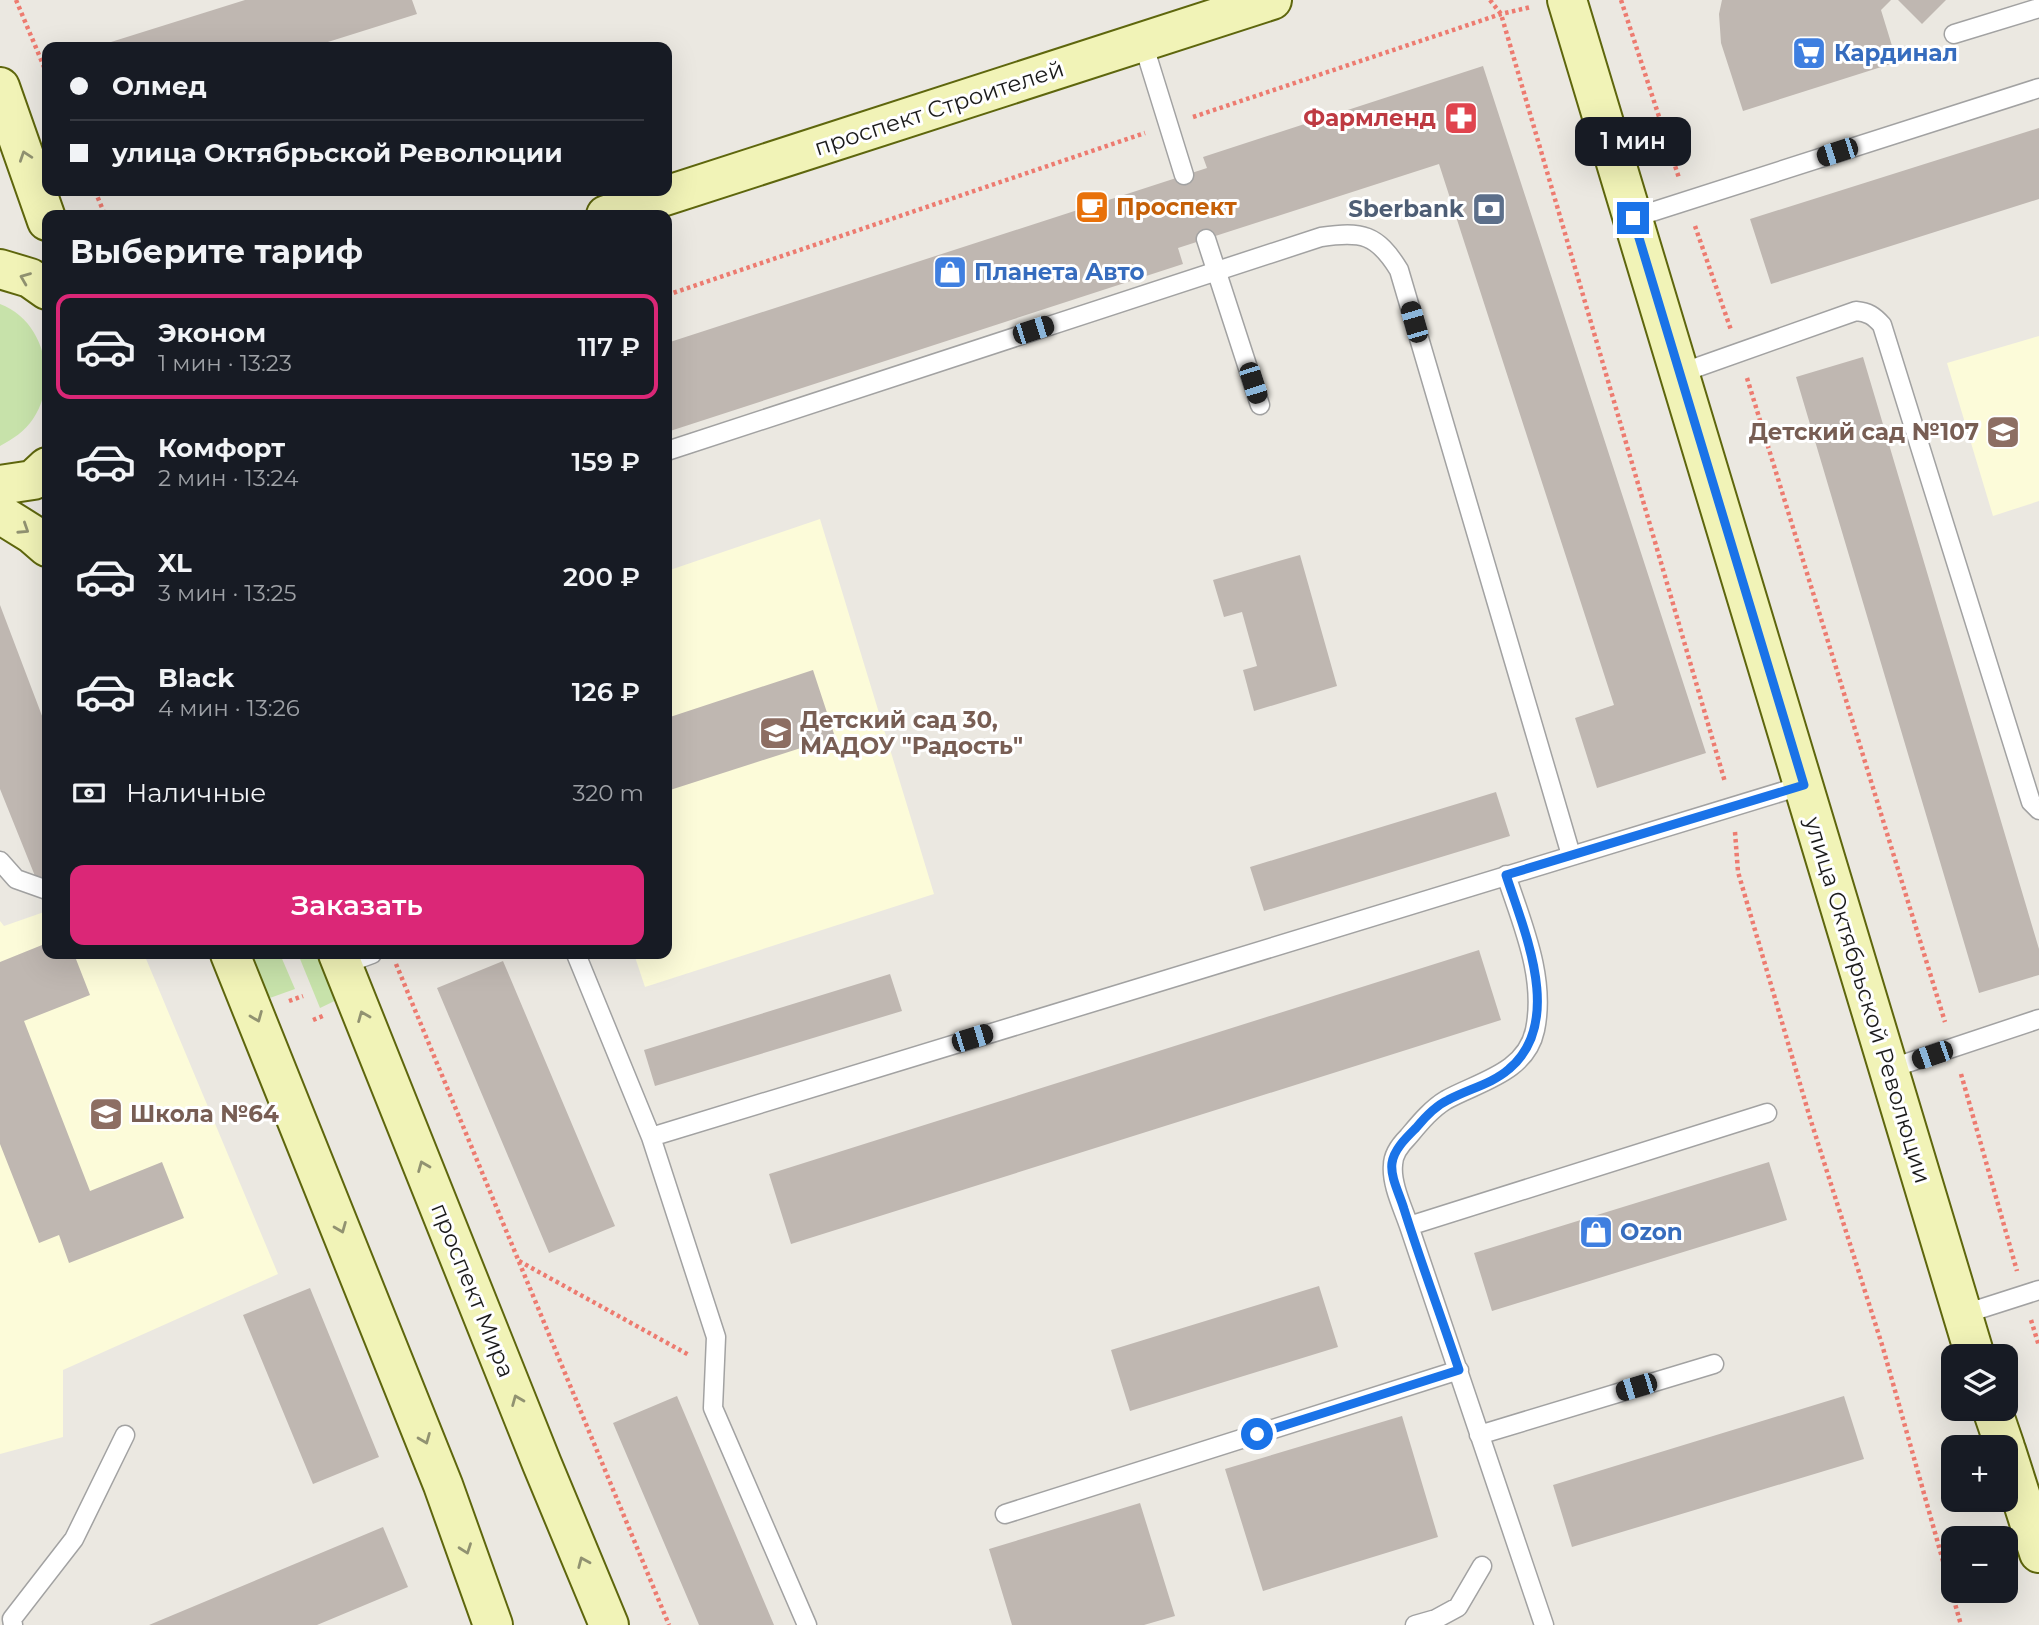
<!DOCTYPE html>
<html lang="ru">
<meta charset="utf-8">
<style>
body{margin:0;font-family:Montserrat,sans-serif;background:#242831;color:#f1f3f6;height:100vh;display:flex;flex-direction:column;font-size:26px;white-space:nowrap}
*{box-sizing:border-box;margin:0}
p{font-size:23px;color:#9ea1a6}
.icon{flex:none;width:38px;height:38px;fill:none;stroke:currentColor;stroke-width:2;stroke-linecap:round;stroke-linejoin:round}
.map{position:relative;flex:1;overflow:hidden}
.details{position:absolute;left:42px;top:210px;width:630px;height:749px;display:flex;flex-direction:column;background:#171b24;border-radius:14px;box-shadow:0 7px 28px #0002}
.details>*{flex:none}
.top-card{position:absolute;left:42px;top:42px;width:630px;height:154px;border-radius:14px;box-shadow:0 7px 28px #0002;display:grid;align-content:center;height:154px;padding:0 28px;background:#171b24}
.controls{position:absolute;left:1941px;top:1344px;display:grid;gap:14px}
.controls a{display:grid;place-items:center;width:77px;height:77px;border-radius:14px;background:#171b24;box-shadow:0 7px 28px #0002;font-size:35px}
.end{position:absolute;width:32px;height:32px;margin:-16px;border:9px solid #1a73e8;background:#fff;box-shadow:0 0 0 4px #fff}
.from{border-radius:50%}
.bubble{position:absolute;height:49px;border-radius:14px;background:#171b24;box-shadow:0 7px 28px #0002;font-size:23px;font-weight:600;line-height:49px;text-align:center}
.car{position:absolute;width:21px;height:42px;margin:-21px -10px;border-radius:9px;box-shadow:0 0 5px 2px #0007;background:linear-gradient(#222 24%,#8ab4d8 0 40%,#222 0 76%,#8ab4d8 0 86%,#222 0)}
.top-card b{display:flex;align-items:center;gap:24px;height:66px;font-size:26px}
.top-card b+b{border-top:2px solid #363941}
.top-card i{width:18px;height:18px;background:#f1f3f6}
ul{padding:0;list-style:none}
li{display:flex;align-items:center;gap:21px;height:105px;margin:0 14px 10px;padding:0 14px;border:4px solid transparent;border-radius:14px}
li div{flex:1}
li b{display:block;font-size:26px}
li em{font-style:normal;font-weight:600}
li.on{border-color:#db2777}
li>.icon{width:63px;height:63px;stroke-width:1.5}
h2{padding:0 28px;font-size:32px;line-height:84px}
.pay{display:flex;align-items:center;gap:18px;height:77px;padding:0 28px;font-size:26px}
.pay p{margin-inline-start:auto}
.cta{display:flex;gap:14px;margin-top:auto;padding:14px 28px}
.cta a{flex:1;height:80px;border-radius:14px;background:#db2777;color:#fff;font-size:28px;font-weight:600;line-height:80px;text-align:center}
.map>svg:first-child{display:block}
.education{fill:#fcfbd9}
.grass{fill:#c7e2aa}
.building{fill:#bfb7b1}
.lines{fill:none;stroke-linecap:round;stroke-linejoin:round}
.lane-casing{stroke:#a2a2a2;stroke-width:21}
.secondary-casing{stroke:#5e660d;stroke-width:42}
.path{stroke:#ed7b70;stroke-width:4.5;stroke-dasharray:3.5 3.5;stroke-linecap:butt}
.lane{stroke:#fff;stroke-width:18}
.secondary{stroke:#f1f3b7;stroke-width:38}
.oneway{stroke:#919271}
.route{stroke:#1a73e8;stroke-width:9}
.labels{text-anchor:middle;stroke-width:6;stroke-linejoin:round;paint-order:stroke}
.shop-label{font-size:23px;font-weight:bold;fill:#366cbe;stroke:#fff;text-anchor:start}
.street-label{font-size:23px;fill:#1b1b1b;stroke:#fff}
.health-label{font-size:23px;font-weight:bold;fill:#be3a42;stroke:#fff;text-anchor:end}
.food-label{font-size:23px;font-weight:bold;fill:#c56008;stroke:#fff;text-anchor:start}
.service-label{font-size:23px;font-weight:bold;fill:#4e5e75;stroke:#fff;text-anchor:end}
.education-label{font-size:23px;font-weight:bold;fill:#785e54;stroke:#fff;text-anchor:start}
</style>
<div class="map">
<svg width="2039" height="1625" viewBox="0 0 2039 1625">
<rect width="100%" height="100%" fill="#ebe8e1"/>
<path class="education" d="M 2039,336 L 2039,501 L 1993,516 L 1947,363 Z
M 820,519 L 934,894 L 645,987 L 634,954 L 667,954 L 667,571 Z
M 47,911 L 47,954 L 144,954 L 278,1274 L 63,1370 L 63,1437 L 0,1454 L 0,921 L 4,926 Z"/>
<path class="grass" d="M 0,304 C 44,320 59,381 33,419 C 25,431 13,439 0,446 Z
M 248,954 L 280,954 L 295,989 L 267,999 Z
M 298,954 L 327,954 L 345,996 L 320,1008 Z"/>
<path class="building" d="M 245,0 L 412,0 L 417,14 L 312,47 L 95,47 Z
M 1722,0 L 1891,0 L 1881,10 L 1897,62 L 1743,111 L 1721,43 L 1719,14 Z
M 1898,0 L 1946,0 L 1922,24 Z
M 1483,66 L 1706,753 L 1597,788 L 1575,718 L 1614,705 L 1439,164 L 1178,248 L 1183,264 L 667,432 L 667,343 L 1207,168 L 1203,157 Z
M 2039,128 L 2039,199 L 1771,284 L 1750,219 Z
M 1863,357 L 2039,949 L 2039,975 L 1979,993 L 1796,377 Z
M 1300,555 L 1337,686 L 1254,711 L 1243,670 L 1257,666 L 1242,612 L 1224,617 L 1213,580 Z
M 0,605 L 47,729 L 47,877 L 37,881 L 0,789 Z
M 813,670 L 835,737 L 667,791 L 667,718 Z
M 1496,792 L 1510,836 L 1264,911 L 1250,867 Z
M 47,943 L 47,954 L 74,954 L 90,995 L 24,1021 L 90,1191 L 162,1162 L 184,1218 L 69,1263 L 59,1235 L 39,1243 L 0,1144 L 0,962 Z
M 1479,950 L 1501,1020 L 791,1244 L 769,1174 Z
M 503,961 L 615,1226 L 549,1253 L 437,988 Z
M 890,974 L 902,1011 L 655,1086 L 644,1050 Z
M 1769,1162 L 1787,1220 L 1492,1311 L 1474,1253 Z
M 1319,1286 L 1338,1347 L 1130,1411 L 1111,1350 Z
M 310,1288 L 379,1457 L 313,1484 L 243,1315 Z
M 677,1396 L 774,1625 L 699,1625 L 613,1423 Z
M 1844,1396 L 1864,1459 L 1572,1547 L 1553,1485 Z
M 1402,1416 L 1438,1537 L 1263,1591 L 1225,1469 Z
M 1140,1503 L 1175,1616 L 1144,1625 L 1012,1625 L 989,1549 Z
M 383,1527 L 408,1587 L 317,1625 L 149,1625 Z"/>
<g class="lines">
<g class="lane-casing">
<path id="lane" d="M 1954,34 L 2039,8
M 1143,43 L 1184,175
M 1633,218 L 2039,88
M 1206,239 L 1260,405
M 1681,373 L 1856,311 C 1868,312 1874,316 1882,325 L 2031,802 L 2039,810
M 667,451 L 1321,237 C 1362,231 1377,234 1399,270 L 1571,855
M 0,861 L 16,879 L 47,890
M 1506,875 C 1522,924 1546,977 1535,1030 C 1526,1073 1478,1082 1446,1100 C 1431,1109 1419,1124 1408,1137 C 1401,1144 1393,1155 1393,1165 C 1391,1184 1403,1208 1409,1226 L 1544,1625
M 576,954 L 651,1137 L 716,1337 L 713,1408 L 807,1625
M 342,965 L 372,954
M 1889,1069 L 2039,1019
M 651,1137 L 1804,785
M 1409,1226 L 1767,1113
M 1961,1315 L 2039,1290
M 1479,1435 L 1714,1364
M 1005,1514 L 1459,1370
M 13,1625 L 12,1619 L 74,1539 L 125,1435
M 1415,1625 L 1436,1619 L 1458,1607 L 1482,1566"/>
</g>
<g class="secondary-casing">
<path id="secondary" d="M 1567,0 L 1975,1356
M 0,87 L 47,221
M 606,215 L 1272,0
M 0,269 L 30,278 L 47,290
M 0,485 L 33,480 L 47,467
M 0,514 L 32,534 L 47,547
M 230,954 L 443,1485 L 493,1625
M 338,954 L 542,1464 L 609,1625
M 1992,1409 L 2005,1447
M 2006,1450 L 2039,1553"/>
</g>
<path class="path" d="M 16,0 L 47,74
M 1490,0 L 1501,14 L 1725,782
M 1621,0 L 1679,178
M 1193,117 L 1501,14 L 1531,7
M 95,191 L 105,215
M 1695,226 L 1731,330
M 667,295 L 1145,133
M 1747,378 L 1945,1022
M 1735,832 L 1738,872 L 1810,1118 L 1883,1348 L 1961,1625
M 396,964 L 669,1625
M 289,1001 L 303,996
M 313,1020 L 325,1015
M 1961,1074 L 2017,1271
M 519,1261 L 689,1355
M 2031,1320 L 2039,1346"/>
<use href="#lane" class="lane"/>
<use href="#secondary" class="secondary"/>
</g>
<defs><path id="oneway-chevron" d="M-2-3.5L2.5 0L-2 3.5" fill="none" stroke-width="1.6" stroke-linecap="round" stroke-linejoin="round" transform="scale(1.75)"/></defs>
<g class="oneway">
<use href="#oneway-chevron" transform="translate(25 156) rotate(-109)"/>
<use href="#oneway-chevron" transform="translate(25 278) rotate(-158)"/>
<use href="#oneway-chevron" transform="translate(24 529) rotate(33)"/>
<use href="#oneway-chevron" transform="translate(363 1016) rotate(-112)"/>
<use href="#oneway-chevron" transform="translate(257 1017) rotate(68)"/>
<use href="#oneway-chevron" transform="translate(423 1166) rotate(-112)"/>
<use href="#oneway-chevron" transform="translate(341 1228) rotate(68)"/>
<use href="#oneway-chevron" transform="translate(517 1400) rotate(-112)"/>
<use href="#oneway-chevron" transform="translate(425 1439) rotate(68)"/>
<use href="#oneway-chevron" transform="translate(466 1549) rotate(70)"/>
<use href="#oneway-chevron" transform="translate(583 1562) rotate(-113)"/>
</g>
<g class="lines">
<path class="route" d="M 1257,1434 L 1459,1370 C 1441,1316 1421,1263 1404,1209 C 1400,1195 1390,1177 1392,1163 C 1394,1149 1407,1137 1416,1128 C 1425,1117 1435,1106 1448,1100 C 1468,1089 1492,1084 1509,1069 C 1565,1022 1524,931 1506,875 L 1804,785 L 1633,218"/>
</g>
<defs>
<g id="supermarket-square" transform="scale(1.75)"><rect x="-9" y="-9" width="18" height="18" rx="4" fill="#3f7fe0" stroke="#fff"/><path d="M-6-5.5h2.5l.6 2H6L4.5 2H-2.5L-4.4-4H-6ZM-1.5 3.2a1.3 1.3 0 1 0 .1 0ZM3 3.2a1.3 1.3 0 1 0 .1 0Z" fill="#fff"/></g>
<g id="pharmacy-square" transform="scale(1.75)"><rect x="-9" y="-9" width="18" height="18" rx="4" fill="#e0444e" stroke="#fff"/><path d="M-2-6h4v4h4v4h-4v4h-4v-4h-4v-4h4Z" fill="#fff"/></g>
<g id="cafe-square" transform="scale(1.75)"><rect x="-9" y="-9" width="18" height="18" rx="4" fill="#e8710a" stroke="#fff"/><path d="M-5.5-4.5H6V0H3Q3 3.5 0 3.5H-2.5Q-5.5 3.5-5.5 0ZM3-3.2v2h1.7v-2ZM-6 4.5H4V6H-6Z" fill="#fff"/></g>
<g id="bank-square" transform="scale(1.75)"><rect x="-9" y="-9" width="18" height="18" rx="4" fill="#5c6f8a" stroke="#fff"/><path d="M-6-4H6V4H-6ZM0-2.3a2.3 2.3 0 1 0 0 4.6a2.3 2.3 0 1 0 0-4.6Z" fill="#fff"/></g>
<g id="shop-square" transform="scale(1.75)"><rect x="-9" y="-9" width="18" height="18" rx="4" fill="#3f7fe0" stroke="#fff"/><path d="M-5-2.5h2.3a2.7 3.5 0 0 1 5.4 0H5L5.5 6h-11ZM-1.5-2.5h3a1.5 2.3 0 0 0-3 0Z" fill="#fff"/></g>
<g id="school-square" transform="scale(1.75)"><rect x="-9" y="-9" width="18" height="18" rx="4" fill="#8d6e63" stroke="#fff"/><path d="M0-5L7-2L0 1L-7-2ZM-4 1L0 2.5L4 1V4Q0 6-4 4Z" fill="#fff"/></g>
</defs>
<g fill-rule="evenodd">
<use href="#supermarket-square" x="1809" y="53"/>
<use href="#pharmacy-square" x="1461" y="118"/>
<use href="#cafe-square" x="1092" y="207"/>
<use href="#bank-square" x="1489" y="209"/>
<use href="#shop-square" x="950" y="272"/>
<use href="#school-square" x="2003" y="432"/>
<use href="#school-square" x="776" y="733"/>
<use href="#school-square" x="106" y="1114"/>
<use href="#shop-square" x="1596" y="1232"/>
</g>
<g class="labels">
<g class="shop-label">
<text x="1834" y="61">Кардинал</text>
<text x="974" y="280">Планета Авто</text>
<text x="1620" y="1240">Ozon</text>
</g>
<g class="street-label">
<text transform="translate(939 108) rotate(-18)" y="8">проспект Строителей</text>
<text transform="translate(1868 1000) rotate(73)" y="8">улица Октябрьской Революции</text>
<text transform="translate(473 1290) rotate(68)" y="8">проспект Мира</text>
</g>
<g class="health-label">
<text x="1436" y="126">Фармленд</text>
</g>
<g class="food-label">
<text x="1116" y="215">Проспект</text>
</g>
<g class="service-label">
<text x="1464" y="217">Sberbank</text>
</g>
<g class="education-label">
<text x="1979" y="440" text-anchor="end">Детский сад №107</text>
<text x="800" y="728">Детский сад 30,<tspan x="800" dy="26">МАДОУ "Радость"</tspan></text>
<text x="130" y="1122">Школа №64</text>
</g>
</g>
</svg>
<div class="controls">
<a><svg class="icon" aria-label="layers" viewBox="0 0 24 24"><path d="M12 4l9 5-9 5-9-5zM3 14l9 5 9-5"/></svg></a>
<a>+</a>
<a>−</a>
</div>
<i class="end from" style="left:1257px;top:1434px"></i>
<i class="end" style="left:1633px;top:218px"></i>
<div class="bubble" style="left:1575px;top:117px;width:116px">1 мин</div>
<i class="car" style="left:1837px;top:152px;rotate:252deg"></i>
<i class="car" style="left:1414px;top:322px;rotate:344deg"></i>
<i class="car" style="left:1033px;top:330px;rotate:72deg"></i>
<i class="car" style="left:1253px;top:383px;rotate:162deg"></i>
<i class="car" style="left:972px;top:1038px;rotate:73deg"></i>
<i class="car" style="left:1932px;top:1055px;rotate:251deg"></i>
<i class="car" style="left:1636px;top:1387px;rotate:253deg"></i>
<div class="top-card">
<b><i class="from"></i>Олмед</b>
<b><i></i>улица Октябрьской Революции</b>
</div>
<section class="details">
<h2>Выберите тариф</h2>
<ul>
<li class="on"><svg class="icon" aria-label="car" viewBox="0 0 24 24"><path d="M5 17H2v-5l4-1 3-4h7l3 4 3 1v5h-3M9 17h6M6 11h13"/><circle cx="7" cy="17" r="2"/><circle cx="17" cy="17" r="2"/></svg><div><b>Эконом</b><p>1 мин · 13:23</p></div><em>117 ₽</em></li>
<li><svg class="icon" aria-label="car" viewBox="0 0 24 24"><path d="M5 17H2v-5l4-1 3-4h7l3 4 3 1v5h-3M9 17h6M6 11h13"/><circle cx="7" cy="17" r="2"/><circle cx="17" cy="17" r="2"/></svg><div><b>Комфорт</b><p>2 мин · 13:24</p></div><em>159 ₽</em></li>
<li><svg class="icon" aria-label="car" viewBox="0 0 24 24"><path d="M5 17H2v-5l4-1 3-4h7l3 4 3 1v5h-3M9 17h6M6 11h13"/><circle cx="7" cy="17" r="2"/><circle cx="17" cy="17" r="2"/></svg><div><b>XL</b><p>3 мин · 13:25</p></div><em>200 ₽</em></li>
<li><svg class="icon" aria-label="car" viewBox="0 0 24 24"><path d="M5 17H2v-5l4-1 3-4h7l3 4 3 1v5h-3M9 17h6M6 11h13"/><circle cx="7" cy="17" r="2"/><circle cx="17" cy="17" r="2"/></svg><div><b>Black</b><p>4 мин · 13:26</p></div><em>126 ₽</em></li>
</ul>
<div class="pay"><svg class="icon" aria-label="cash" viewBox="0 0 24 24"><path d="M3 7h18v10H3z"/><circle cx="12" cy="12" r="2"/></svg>Наличные<p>320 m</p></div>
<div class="cta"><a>Заказать</a></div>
</section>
</div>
